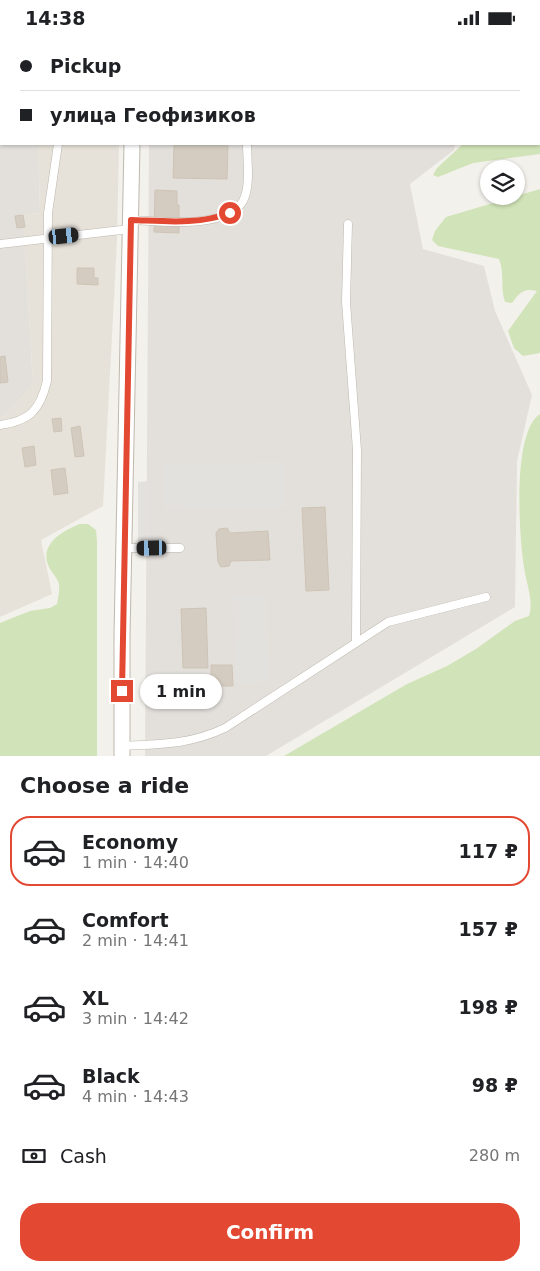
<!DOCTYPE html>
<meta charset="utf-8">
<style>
body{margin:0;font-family:"DejaVu Sans",sans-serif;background:#f6f6f6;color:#202124;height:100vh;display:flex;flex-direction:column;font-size:19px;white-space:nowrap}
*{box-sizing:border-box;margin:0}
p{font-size:16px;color:#757577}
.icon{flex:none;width:28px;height:28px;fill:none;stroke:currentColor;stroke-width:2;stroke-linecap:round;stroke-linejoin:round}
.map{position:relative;height:721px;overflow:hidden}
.sheet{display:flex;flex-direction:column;background:#fff;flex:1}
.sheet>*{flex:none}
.guide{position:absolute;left:0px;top:0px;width:540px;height:110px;box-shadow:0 1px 4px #0004;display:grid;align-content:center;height:110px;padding:0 20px;background:#fff}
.buttons{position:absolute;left:480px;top:125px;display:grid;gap:10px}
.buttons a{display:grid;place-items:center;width:45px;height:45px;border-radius:50%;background:#fff;box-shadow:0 1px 4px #0004;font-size:25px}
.end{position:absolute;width:22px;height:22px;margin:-11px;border:6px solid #e34832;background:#fff;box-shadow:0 0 0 2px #fff}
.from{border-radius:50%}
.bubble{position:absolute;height:35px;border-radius:18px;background:#fff;box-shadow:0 1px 4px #0004;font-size:16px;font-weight:800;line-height:35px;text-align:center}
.car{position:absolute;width:15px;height:30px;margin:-15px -8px;border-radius:6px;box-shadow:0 0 4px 1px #0007;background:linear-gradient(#222 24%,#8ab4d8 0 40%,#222 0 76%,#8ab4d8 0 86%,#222 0)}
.guide b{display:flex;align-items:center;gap:18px;height:48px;font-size:19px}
.guide b+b{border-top:1px solid #e0e0e0}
.guide i{width:12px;height:12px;background:#202124}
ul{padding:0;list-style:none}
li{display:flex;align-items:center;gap:15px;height:70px;margin:0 10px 8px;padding:0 10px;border:2px solid transparent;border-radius:20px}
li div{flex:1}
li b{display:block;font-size:19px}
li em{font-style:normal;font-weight:800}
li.selected{border-color:#e34832}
li>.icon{width:45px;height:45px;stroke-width:1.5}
h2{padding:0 20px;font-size:22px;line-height:60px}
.pay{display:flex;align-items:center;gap:12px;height:55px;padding:0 20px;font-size:19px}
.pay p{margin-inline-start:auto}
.action{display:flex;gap:10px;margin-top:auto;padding:10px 20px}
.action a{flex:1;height:58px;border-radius:20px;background:#e34832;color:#fff;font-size:20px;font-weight:800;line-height:58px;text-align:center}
.status{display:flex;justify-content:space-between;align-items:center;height:35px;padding:0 25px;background:#fff;direction:ltr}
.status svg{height:14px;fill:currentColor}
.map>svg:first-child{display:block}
.residential{fill:#e7e2d9}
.industrial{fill:#e3e0dc}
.green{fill:#d1e3b8}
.parking{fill:#e3e1de}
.building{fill:#d4ccc1;stroke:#cec4b5}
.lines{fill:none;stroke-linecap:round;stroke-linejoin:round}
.service-casing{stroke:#beb8ae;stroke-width:9}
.minor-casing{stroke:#beb8ae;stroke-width:17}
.service{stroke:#fff;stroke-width:8}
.minor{stroke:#fff;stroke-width:15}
.route{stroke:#e34832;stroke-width:6}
</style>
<div class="status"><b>14:38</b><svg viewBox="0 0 49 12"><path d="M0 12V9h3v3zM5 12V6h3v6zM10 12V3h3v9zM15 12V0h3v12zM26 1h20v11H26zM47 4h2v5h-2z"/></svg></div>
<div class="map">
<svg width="540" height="721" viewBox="0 0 540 721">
<rect width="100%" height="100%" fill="#f3f1eb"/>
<path class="residential" d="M 0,0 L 121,0 L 1,1 L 0,80 Z
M 38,109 L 119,109 L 117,206 L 103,471 L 41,505 L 52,559 L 0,582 L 0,382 L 5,381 L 33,349 L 23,180 L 40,178 Z"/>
<path class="industrial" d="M 151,0 L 480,0 L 151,1 Z
M 0,80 L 1,109 L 38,109 L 40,178 L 23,180 L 33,349 L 5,381 L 0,382 Z
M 149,109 L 455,109 L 454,115 L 410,149 L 423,214 L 484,231 L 495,276 L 532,360 L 517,426 L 515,572 L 266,721 L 145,721 Z"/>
<path class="green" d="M 489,0 L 540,0 L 540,119 L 473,128 L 438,142 L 433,140 L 437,133 L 463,109 L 539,109 L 539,1 Z
M 540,154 L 540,318 L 523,321 L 514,313 L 508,296 L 537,256 C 524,253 520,257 512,268 L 505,267 C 500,252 505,239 499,224 L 438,211 L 432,205 L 435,196 L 446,182 Z
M 540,379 L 540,721 L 284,721 L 407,649 L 447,631 L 476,614 L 515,586 L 529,581 C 534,565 526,548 524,532 C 519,500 512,397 540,379 Z
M 80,489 L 88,489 L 96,495 L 97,506 L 97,721 L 0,721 L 0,588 L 30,576 L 50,573 L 57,569 C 58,563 60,555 59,549 C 57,542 52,538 49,532 C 38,510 63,495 80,489 Z"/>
<path class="parking" d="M 284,427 L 285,472 L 165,475 L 164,430 Z
M 150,446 L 150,508 L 138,508 L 138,447 Z
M 265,560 L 268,647 L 236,648 L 233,561 Z"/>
<path class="building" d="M 174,109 L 228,109 L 227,144 L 173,143 Z
M 155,155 L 177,156 L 177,170 L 179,170 L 179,198 L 154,197 Z
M 23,180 L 25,192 L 17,193 L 15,181 Z
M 77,233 L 94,233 L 94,243 L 98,243 L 98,250 L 77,249 Z
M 5,321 L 8,347 L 0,348 L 0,322 Z
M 61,383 L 62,396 L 54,397 L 52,384 Z
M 80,391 L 84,421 L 75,422 L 71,393 Z
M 34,411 L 36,430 L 25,432 L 22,413 Z
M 65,433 L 68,458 L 54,460 L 51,435 Z
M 325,472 L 329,555 L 306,556 L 302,473 Z
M 227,493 L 230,498 L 268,496 L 270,525 L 231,526 L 229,531 L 221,532 L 218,527 L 216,498 L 219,494 Z
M 206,573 L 208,633 L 183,633 L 181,574 Z
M 211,630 L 232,630 L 233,651 L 211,651 Z"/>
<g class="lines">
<g class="service-casing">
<path id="service" d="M 0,68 L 1,68
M 131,185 C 159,186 226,195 243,166 C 251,151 247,125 247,109
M 348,189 L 346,267 L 357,415 L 356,607
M 0,209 L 130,194
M 0,390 C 30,386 40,375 47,346 L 48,178 L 58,109
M 124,513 L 180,513
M 121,711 C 160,709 189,710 225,693 L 388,587 L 486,562"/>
</g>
<g class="minor-casing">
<path id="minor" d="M 135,1 L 135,0
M 122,721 L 122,601 L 132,109"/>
</g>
<use href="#service" class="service"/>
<use href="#minor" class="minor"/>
</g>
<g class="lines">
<path class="route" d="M 122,656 L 131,185 C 164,186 198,190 230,178"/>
</g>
</svg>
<div class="buttons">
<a><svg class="icon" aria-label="layers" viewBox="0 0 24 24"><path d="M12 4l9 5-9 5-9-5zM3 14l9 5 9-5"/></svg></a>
</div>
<i class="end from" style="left:230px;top:178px"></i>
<i class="end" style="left:122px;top:656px"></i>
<div class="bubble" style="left:140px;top:639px;width:82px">1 min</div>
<i class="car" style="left:64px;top:201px;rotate:84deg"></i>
<i class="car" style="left:152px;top:513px;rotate:269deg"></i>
<div class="guide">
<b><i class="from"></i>Pickup</b>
<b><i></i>улица Геофизиков</b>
</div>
</div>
<section class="sheet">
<h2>Choose a ride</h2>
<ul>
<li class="selected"><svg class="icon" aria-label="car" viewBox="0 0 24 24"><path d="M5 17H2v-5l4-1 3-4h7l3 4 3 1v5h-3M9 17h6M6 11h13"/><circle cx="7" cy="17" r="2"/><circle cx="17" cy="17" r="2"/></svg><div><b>Economy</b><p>1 min · 14:40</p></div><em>117 ₽</em></li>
<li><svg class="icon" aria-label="car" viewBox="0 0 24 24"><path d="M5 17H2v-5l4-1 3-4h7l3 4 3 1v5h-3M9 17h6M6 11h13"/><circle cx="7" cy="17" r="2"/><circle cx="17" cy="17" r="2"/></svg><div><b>Comfort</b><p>2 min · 14:41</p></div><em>157 ₽</em></li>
<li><svg class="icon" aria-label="car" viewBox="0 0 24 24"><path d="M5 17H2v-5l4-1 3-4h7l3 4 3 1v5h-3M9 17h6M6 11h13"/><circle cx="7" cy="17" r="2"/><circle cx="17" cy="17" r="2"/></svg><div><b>XL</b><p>3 min · 14:42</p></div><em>198 ₽</em></li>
<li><svg class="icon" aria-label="car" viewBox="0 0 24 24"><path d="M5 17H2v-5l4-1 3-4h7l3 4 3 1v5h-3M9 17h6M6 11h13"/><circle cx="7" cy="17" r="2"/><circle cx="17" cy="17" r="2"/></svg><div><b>Black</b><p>4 min · 14:43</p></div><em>98 ₽</em></li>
</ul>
<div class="pay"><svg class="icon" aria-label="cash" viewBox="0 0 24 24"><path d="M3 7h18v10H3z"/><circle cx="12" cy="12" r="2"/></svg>Cash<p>280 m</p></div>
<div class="action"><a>Confirm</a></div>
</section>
